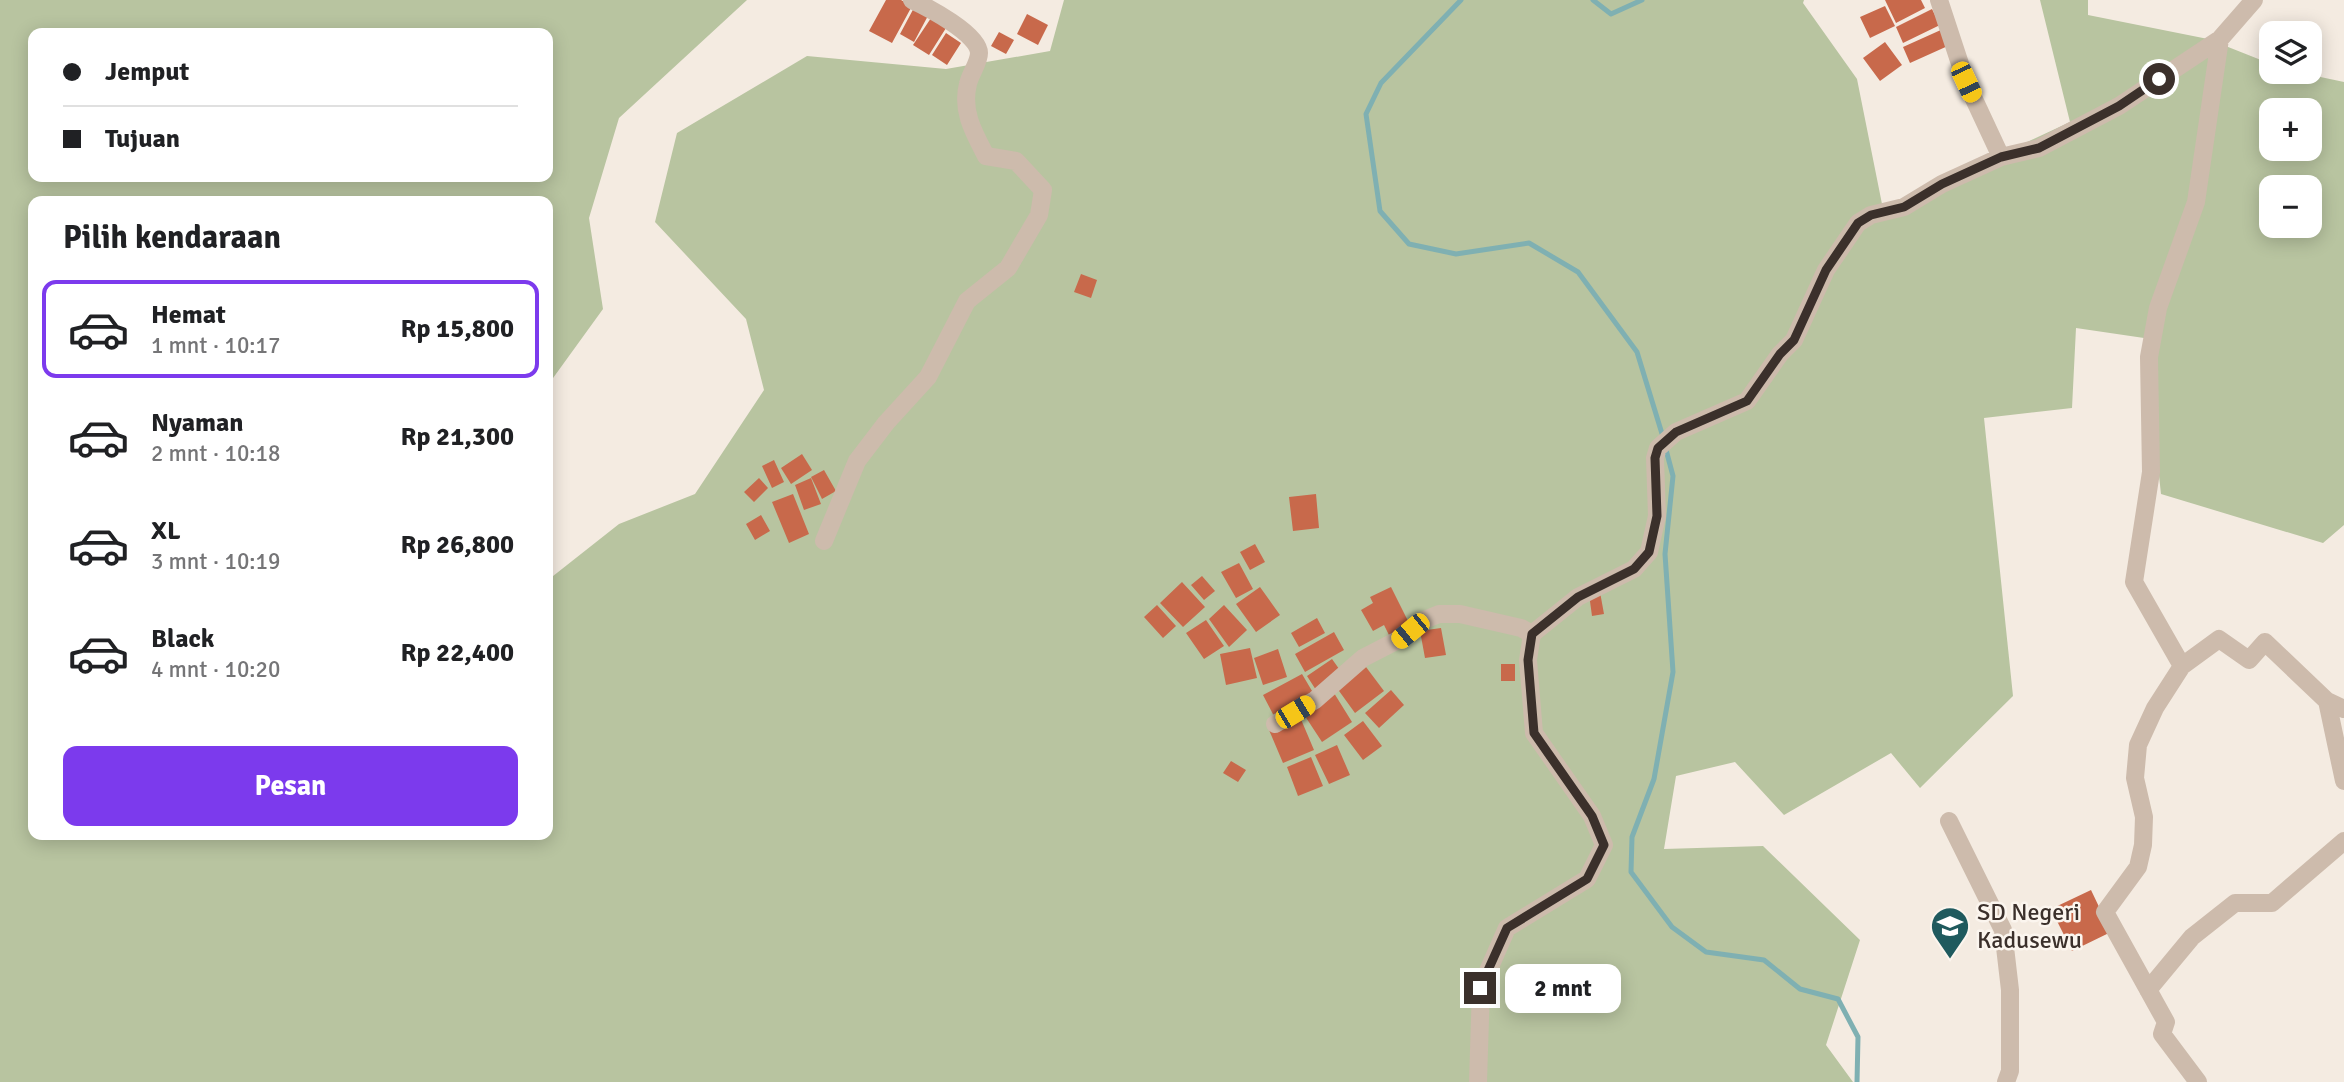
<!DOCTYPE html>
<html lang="id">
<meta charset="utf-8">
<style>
body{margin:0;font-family:Signika,sans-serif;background:#f2f2f2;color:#202124;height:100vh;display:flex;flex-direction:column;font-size:26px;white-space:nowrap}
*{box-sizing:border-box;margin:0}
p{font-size:23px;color:#757577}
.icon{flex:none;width:38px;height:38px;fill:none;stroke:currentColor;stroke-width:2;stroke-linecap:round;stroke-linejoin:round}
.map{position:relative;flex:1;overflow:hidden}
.sheet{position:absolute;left:28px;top:196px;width:525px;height:644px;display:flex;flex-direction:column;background:#fff;border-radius:14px;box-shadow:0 4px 18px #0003}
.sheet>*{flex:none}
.guide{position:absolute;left:28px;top:28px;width:525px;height:154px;border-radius:14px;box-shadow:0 4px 18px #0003;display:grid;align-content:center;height:154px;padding:0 35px;background:#fff}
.fabs{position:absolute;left:2259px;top:21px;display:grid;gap:14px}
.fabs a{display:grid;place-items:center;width:63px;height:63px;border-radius:14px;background:#fff;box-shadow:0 4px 18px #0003;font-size:35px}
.end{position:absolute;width:32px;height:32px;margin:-16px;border:9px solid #3b302b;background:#fff;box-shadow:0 0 0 4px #fff}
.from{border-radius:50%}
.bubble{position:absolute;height:49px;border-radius:14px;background:#fff;box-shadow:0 4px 18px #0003;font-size:23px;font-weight:700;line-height:49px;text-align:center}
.car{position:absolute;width:21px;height:42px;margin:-21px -10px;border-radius:9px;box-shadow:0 0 5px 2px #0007;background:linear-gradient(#f5c518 24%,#345 0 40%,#f5c518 0 76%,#345 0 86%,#f5c518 0)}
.guide b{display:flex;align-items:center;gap:24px;height:66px;font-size:26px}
.guide b+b{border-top:2px solid #e0e0e0}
.guide i{width:18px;height:18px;background:#202124}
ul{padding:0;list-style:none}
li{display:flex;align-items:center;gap:21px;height:98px;margin:0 14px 10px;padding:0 21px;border:4px solid transparent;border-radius:14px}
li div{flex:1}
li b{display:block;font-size:26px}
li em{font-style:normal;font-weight:700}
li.active{border-color:#7c3aed}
li>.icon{width:63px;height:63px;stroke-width:1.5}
h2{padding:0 35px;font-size:32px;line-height:84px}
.primary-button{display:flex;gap:14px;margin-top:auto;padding:14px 35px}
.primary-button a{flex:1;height:80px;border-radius:14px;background:#7c3aed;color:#fff;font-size:28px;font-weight:700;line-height:80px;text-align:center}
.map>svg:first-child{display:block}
.green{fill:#b8c4a0;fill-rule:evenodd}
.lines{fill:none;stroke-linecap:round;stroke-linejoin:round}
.stream{stroke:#7fb0b2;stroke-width:5}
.building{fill:#c8694b}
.minor{stroke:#cdbbac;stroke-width:18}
.route{stroke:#3b302b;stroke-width:9}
.labels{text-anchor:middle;stroke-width:5;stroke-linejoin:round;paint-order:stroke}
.poi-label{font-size:24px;fill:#3b302b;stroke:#fbf5ee;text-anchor:start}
</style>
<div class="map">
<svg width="2344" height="1082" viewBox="0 0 2344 1082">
<rect width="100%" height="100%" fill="#f4ebe1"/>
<path class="green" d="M 0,0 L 747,0 L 619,118 L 589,218 L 603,309 L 548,385 L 548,201 L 33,201 L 33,835 L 548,835 L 548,580 L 619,524 L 695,494 L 764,390 L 746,319 L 655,222 L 677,133 L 807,56 L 946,69 L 1050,51 L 1064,0 L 1804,0 L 1803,3 L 1857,79 L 1883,209 L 2070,122 L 2040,0 L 2088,0 L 2088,15 L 2208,39 L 2271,64 L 2272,72 L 2297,72 L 2344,82 L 2344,525 L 2323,543 L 2161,494 L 2144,338 L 2076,328 L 2072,408 L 1984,418 L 2013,696 L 1920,788 L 1891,753 L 1784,815 L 1735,762 L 1676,776 L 1664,849 L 1763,846 L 1860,940 L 1826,1045 L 1853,1082 L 0,1082 ZM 33,33 L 548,33 L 548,177 L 33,177 ZM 2272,110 L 2310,110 L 2310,149 L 2272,149 ZM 2272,187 L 2310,187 L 2310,226 L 2272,226 Z"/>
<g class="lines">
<path class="stream" d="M 1461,0 L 1381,83 L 1366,114 L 1380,211 L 1409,244 L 1456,254 L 1529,243 L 1578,272 L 1637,352 L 1663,437
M 1593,0 L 1611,14 L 1642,0
M 1665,446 L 1673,476 L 1665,554 L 1673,672 L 1654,779 L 1632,837 L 1631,872 L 1672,927 L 1706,952 L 1764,960 L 1800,989 L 1838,999 L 1858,1037 L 1857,1082"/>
</g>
<path class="building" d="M 886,0 L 901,0 L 912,6 L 892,43 L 869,31 Z
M 1885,0 L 1921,0 L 1925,8 L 1896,23 Z
M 916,4 L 930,12 L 914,42 L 900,34 Z
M 1885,6 L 1895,26 L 1870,38 L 1860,17 Z
M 1932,9 L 1940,25 L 1903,43 L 1896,27 Z
M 1027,14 L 1048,25 L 1038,45 L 1017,34 Z
M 931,18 L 946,28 L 929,55 L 913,45 Z
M 1943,29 L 1950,45 L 1910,63 L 1903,47 Z
M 999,32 L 1014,40 L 1006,54 L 991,46 Z
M 946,33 L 961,43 L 947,65 L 932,55 Z
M 1885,42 L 1902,65 L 1880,81 L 1863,58 Z
M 1081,274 L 1097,280 L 1091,298 L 1074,292 Z
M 802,454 L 812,470 L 791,484 L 781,468 Z
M 774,460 L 784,482 L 772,488 L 762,466 Z
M 824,470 L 836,491 L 822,499 L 811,477 Z
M 759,478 L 768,488 L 754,502 L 744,492 Z
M 811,478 L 821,504 L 804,510 L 795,485 Z
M 793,494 L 809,534 L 789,543 L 772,502 Z
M 1316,494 L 1319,528 L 1293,531 L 1289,497 Z
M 761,515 L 770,531 L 755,540 L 746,524 Z
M 1255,544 L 1265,562 L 1250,570 L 1240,552 Z
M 1239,563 L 1253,589 L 1236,598 L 1221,572 Z
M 1202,576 L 1215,591 L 1204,600 L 1191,585 Z
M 1182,582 L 1205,607 L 1183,627 L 1160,603 Z
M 1260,587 L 1280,615 L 1256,632 L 1236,604 Z
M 1391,587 L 1410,625 L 1389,635 L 1384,625 L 1373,631 L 1361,610 L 1373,603 L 1370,597 Z
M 1600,592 L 1604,614 L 1592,616 L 1589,594 Z
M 1157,605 L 1176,626 L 1163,638 L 1144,617 Z
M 1224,605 L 1247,630 L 1229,647 L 1209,619 Z
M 1317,618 L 1325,633 L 1299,647 L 1291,633 Z
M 1206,620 L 1224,646 L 1204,659 L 1186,633 Z
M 1441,628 L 1446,655 L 1425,658 L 1420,631 Z
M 1334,632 L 1344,650 L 1305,672 L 1295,654 Z
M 1250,648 L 1257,678 L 1226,685 L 1220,654 Z
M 1278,649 L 1287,677 L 1263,685 L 1254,658 Z
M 1332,659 L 1342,673 L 1316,690 L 1307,676 Z
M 1363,663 L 1384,691 L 1355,713 L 1334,684 Z
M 1501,664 L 1515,664 L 1515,681 L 1501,681 Z
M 1302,674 L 1315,696 L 1275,718 L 1263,695 Z
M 1391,690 L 1404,705 L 1379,728 L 1365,713 Z
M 1334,693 L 1352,722 L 1322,742 L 1303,713 Z
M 1300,717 L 1314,750 L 1283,763 L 1269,730 Z
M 1363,721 L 1382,746 L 1363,760 L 1344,735 Z
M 1337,745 L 1350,775 L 1329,784 L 1315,755 Z
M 1311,757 L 1323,786 L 1298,796 L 1287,767 Z
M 1231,761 L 1246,770 L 1238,782 L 1223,773 Z
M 2091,890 L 2111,932 L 2072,951 L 2051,909 Z"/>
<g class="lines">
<path class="minor" d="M 1939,0 L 1966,82 L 2001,157
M 824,541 L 857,461 L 886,423 L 928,377 L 967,301 L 1008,268 L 1039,215 L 1043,190 L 1016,161 L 986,156 C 974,133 961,111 968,84 C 970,74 979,63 979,53 C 979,34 927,7 912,0
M 2182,666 L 2134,582 L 2151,472 L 2149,357 L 2158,308 L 2196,202 L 2220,39
M 2327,701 L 2344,781
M 1275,724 L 1315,700 L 1363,658 L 1398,640 L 1422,621 L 1439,614 L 1460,614 L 1521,628 L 1532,634 L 1578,597 L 1634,569 L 1649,552 L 1657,516 L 1655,458 L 1658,448 L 1676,432 L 1747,401 L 1780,354 L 1794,340 L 1826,270 L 1858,223 L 1871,215 L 1904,207 L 1942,184 L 2001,157 L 2039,148 L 2119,106 L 2220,39 L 2254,0
M 1949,821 L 2003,930 L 2010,990 L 2010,1071 L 2006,1082
M 2148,990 L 2192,937 L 2235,903 L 2272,903 L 2344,841
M 1478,1082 L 1481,987 L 1507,928 L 1587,879 L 1604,845 L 1592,816 L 1534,733 L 1528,660 L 1532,634
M 2198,1082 L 2162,1034 L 2166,1022 L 2105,912 L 2138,867 L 2143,845 L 2144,817 L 2135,778 L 2138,745 L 2155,708 L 2182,666 L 2219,639 L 2249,660 L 2265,642 L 2327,701 L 2344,709"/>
</g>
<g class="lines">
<path class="route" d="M 1480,988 L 1507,928 L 1587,879 L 1604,845 L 1592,816 L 1534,733 L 1528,660 L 1532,634 L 1578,597 L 1634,569 L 1649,552 L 1657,516 L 1655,458 L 1658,448 L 1676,432 L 1747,401 L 1780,354 L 1794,340 L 1826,270 L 1858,223 L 1871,215 L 1904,207 L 1942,184 L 2001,157 L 2039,148 L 2119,106 L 2159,79"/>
</g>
<defs>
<g id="school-pin" transform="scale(2.0125)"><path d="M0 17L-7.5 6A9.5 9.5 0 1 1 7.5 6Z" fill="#1f5a5e" stroke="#fbf5ee"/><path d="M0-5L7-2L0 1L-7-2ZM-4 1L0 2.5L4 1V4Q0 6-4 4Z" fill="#fff"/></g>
</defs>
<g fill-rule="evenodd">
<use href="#school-pin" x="1950" y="926"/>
</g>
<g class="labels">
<g class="poi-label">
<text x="1977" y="920">SD Negeri<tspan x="1977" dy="28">Kadusewu</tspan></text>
</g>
</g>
</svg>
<div class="fabs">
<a><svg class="icon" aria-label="layers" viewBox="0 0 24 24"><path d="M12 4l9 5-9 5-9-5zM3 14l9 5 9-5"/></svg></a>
<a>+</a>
<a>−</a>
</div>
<i class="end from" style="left:2159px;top:79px"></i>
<i class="end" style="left:1480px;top:988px"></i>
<div class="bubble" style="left:1505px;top:964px;width:116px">2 mnt</div>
<i class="car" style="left:1966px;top:82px;rotate:155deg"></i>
<i class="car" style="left:1410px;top:631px;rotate:231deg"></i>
<i class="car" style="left:1295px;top:712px;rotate:59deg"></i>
<div class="guide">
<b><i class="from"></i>Jemput</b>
<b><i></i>Tujuan</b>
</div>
<section class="sheet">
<h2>Pilih kendaraan</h2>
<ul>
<li class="active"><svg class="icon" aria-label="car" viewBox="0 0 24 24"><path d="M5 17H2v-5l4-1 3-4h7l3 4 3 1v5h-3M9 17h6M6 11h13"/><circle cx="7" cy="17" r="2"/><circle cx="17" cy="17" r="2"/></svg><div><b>Hemat</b><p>1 mnt · 10:17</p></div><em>Rp 15,800</em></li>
<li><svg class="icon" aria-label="car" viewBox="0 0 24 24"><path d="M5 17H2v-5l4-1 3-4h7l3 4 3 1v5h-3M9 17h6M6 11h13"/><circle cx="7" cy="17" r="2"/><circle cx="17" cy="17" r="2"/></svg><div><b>Nyaman</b><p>2 mnt · 10:18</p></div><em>Rp 21,300</em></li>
<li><svg class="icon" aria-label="car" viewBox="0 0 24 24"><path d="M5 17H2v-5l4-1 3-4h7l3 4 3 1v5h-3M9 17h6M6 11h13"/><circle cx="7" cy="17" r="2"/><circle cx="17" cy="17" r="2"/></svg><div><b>XL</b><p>3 mnt · 10:19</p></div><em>Rp 26,800</em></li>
<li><svg class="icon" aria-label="car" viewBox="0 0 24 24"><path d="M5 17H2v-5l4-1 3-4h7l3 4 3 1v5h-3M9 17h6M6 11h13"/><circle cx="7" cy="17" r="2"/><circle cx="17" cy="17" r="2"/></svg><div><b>Black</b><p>4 mnt · 10:20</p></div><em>Rp 22,400</em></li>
</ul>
<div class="primary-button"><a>Pesan</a></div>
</section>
</div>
